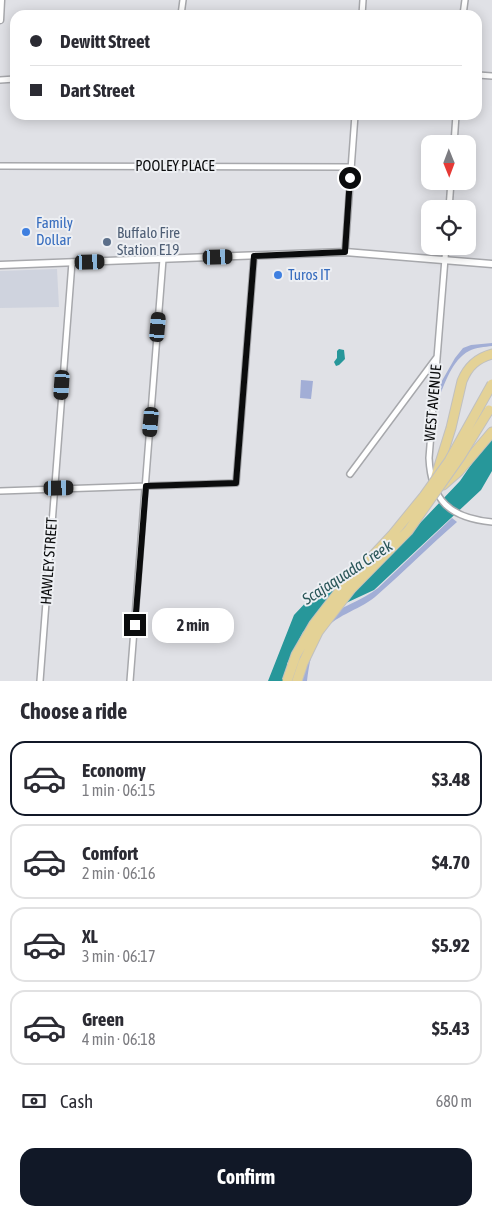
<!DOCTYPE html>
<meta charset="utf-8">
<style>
body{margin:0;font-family:"Asap Condensed",sans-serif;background:#f2f2f3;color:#2b2b33;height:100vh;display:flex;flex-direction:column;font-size:19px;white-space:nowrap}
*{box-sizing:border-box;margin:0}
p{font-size:16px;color:#7c7c81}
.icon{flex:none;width:28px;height:28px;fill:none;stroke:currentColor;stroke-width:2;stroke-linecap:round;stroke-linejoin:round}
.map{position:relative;height:681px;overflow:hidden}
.panel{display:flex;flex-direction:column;background:#fff;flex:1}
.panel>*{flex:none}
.banner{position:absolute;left:10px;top:10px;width:472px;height:110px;border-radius:15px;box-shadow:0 2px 12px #0003;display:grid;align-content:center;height:110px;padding:0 20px;background:#fff}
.needle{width:32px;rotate:179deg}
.tools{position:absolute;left:421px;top:135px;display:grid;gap:10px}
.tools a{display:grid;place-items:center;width:55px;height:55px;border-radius:10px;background:#fff;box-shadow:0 2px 12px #0003;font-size:25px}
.end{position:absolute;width:22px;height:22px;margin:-11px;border:6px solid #0b0c0d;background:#fff;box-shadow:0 0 0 2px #fff}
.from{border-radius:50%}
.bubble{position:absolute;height:35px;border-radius:15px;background:#fff;box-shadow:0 2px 12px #0003;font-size:16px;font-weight:700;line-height:35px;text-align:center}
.car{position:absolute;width:15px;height:30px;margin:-15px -8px;border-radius:6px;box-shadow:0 0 4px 1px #0007;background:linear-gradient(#222 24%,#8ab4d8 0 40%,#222 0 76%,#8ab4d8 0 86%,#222 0)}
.banner b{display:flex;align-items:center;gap:18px;height:48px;font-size:19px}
.banner b+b{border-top:1px solid #e1e1e2}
.banner i{width:12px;height:12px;background:#2b2b33}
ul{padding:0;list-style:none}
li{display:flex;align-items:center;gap:15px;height:75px;margin:0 10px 8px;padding:0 10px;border:2px solid #e1e1e2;border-radius:15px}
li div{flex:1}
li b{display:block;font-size:19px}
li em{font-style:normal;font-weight:700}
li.on{border-color:#111827}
li>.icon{width:45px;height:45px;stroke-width:1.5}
h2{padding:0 20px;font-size:22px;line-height:60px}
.pay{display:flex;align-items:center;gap:12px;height:55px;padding:0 20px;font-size:19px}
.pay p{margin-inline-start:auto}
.primary-button{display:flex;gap:10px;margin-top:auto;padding:10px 20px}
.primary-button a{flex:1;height:58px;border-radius:15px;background:#111827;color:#fff;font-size:20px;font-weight:700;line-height:58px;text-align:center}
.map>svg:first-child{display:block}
.built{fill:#cfd3de}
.green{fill:#a2aed6}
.water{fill:#27979a}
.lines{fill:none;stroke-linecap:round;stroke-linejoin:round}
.minor-casing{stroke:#a7a8ac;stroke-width:8}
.tertiary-casing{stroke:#a7a8ac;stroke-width:9}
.trunk-casing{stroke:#c0c0c0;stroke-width:11}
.minor{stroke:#fff;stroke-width:5}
.tertiary{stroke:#fff;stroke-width:6}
.trunk{stroke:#e4d296;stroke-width:9}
.trunk-bridge-casing{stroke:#c0c0c0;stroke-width:11;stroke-linecap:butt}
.trunk-bridge{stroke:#e4d296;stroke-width:9}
.route{stroke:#0b0c0d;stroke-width:6}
.shop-dot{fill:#3f7fe0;stroke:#edeff3;stroke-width:2}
.service-dot{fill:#5c6f8a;stroke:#edeff3;stroke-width:2}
.labels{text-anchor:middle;stroke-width:4;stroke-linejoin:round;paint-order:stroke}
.street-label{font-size:15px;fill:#0b0c0d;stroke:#edeff3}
.shop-label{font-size:15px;fill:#366cbe;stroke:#edeff3;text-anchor:start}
.service-label{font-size:15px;fill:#4e5e75;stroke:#edeff3;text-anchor:start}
.water-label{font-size:16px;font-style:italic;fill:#295658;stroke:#edeff3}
</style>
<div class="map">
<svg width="492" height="681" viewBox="0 0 492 681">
<rect width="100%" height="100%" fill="#e0e1e6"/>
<path class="built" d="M 57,269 L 59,307 L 0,308 L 0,271 Z"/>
<path class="green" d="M 492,343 L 492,346 C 485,347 476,347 469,351 C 452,360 445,383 438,400 L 439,386 L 455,358 L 463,348 L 471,345 Z
M 301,380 L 313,381 L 311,399 L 300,398 Z
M 452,518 L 457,522 C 429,546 403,573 375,597 C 358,611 334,615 321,634 C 312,648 309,664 307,681 L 301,681 C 305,671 319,624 324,620 C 340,606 362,601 378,588 Z"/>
<path class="water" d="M 339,349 L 344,350 L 345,359 L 339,365 L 336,366 L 334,362 L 337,358 L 337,351 Z
M 492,434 L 492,471 L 481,490 L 374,590 L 331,610 L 303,632 L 287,664 L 287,681 L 268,681 L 294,615 L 311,597 L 343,584 L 394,548 L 423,520 L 460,481 Z"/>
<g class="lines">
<g class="minor-casing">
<path id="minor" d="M 181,15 L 183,0
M 362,15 L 363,0
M 463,15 L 465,0
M 478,75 L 492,76
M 0,80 L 15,79
M 454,144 L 456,115
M 0,166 L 350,167
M 449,209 L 451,181
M 446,246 L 429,458 C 431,501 450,518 492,522
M 345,252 L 355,115
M 350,474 L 437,357
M 0,491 L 236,483 L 254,256
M 40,681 L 72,262
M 130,681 L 163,259"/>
</g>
<g class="tertiary-casing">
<path id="tertiary" d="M 0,20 L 1,0
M 0,265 L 345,252 L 492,264"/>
</g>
<g class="trunk-casing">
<path id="trunk" d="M 436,476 L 451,428 L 462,381 C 468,366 477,358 492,354
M 443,485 L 459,471 L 492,432"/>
</g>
<use href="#minor" class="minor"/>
<use href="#tertiary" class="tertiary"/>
<use href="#trunk" class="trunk"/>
<g class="trunk-bridge-casing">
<path id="trunk-bridge" d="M 287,681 L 296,655 L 314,624 L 338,593 L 393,534 L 424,496 L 449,461 L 492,384
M 297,681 L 303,663 L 318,632 L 351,589 L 408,531 L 460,457 L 489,410"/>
</g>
<use href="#trunk-bridge" class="trunk-bridge"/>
</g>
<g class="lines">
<path class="route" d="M 135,625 L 146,486 L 236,483 L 254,256 L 345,252 L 350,178"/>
</g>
<g class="shop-dot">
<circle cx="26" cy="232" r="5"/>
<circle cx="278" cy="275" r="5"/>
</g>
<circle class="service-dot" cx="107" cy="242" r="5"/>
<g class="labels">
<g class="street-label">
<text x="175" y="171">POOLEY PLACE</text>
<text transform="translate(433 403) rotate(-85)" y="5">WEST AVENUE</text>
<text transform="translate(49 561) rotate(-86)" y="5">HAWLEY STREET</text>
</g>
<g class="shop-label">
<text x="36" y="228">Family<tspan x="36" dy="17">Dollar</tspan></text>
<text x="288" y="280">Turos IT</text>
</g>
<g class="service-label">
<text x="117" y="238">Buffalo Fire<tspan x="117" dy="17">Station E19</tspan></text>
</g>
<g class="water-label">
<text transform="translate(347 572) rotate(-33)" y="6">Scajaquada Creek</text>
</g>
</g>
</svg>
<div class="tools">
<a><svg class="needle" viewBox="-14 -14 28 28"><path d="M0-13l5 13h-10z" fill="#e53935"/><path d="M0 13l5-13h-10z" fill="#7c7c81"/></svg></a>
<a><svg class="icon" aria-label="locate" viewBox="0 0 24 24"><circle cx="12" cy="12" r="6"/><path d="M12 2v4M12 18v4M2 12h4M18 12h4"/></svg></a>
</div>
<i class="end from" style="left:350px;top:178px"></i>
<i class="end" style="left:135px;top:625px"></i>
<div class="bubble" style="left:152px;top:608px;width:82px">2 min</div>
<i class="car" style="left:218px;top:257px;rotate:88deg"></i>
<i class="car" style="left:90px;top:262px;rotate:88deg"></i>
<i class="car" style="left:158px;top:327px;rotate:5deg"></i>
<i class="car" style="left:62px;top:385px;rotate:184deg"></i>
<i class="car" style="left:151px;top:422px;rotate:185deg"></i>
<i class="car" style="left:59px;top:488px;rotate:89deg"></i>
<div class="banner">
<b><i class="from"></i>Dewitt Street</b>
<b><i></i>Dart Street</b>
</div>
</div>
<section class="panel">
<h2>Choose a ride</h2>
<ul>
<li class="on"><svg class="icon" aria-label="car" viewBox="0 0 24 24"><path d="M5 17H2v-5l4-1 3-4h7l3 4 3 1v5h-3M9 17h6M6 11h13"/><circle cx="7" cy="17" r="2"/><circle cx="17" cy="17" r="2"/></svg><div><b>Economy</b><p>1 min · 06:15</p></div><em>$3.48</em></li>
<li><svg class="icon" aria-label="car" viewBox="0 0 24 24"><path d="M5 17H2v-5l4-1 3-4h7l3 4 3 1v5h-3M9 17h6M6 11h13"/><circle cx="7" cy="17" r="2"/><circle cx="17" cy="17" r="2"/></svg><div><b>Comfort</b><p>2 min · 06:16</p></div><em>$4.70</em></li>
<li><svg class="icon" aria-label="car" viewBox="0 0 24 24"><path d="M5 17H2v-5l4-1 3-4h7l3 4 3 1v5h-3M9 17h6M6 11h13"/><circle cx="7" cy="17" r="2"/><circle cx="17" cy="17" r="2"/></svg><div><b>XL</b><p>3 min · 06:17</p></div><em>$5.92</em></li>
<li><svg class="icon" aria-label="car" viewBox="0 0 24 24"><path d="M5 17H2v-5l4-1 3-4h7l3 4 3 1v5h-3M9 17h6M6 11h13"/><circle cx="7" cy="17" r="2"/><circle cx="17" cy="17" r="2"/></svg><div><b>Green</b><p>4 min · 06:18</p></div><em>$5.43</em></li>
</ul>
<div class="pay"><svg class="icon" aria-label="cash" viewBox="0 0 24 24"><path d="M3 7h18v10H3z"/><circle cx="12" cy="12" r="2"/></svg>Cash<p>680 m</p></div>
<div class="primary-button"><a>Confirm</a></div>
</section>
